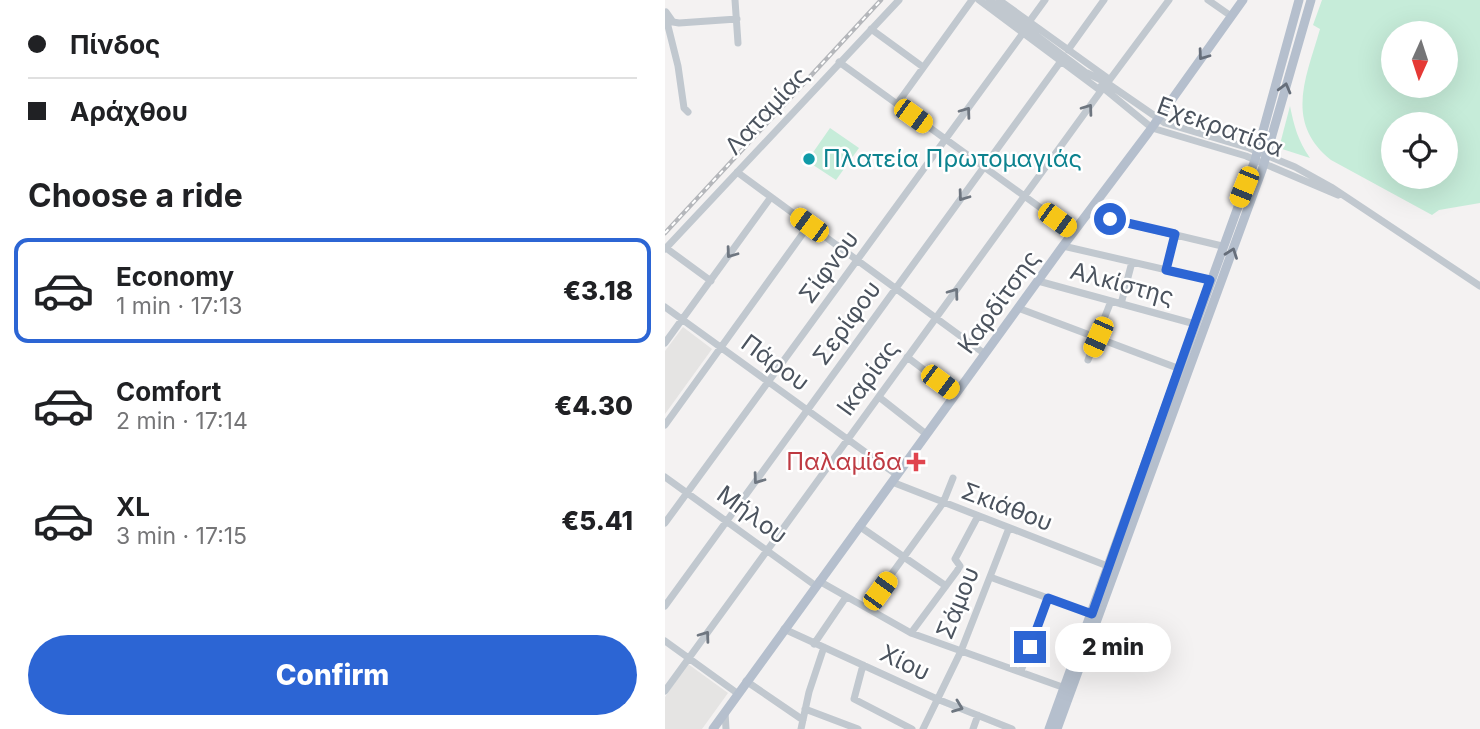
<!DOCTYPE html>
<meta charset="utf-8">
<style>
body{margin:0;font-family:Inter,sans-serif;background:#f2f2f2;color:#202124;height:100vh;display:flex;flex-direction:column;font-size:26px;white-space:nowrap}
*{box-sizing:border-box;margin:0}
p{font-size:23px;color:#757577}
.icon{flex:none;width:38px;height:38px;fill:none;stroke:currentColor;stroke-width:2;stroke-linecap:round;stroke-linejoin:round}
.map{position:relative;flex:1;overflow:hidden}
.sheet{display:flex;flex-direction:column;background:#fff;width:665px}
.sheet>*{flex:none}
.top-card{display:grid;align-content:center;height:154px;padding:0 28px;background:#fff}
.needle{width:46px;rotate:183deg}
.tools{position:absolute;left:716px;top:21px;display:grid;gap:14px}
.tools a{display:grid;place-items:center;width:77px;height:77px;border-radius:50%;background:#fff;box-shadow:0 7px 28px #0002;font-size:35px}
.end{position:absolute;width:32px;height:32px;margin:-16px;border:9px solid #2c65d4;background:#fff;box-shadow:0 0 0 4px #fff}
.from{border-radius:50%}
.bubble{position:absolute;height:49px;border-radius:24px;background:#fff;box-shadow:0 7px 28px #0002;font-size:23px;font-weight:800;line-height:49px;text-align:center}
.car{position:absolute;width:21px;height:42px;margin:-21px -10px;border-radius:9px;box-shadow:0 0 5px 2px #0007;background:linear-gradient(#f5c518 24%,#345 0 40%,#f5c518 0 76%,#345 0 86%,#f5c518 0)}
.top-card b{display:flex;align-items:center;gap:24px;height:66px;font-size:26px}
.top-card b+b{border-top:2px solid #e0e0e0}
.top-card i{width:18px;height:18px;background:#202124}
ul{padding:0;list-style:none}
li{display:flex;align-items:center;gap:21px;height:105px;margin:0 14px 10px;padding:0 14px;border:4px solid transparent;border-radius:14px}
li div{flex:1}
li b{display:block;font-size:26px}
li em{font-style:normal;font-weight:800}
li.selected{border-color:#2c65d4}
li>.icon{width:63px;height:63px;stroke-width:1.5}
h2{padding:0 28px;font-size:32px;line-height:84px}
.action{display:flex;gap:14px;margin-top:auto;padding:14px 28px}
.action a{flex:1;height:80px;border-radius:42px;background:#2c65d4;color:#fff;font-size:28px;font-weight:800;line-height:80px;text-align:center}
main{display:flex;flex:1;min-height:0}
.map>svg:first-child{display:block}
.education{fill:#e5e4e3}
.green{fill:#c6ecd9;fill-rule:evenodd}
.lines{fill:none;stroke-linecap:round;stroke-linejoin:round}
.minor{stroke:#c1c8cf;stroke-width:7}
.major{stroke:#b5bfcd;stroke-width:9}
.rail-casing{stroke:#b5b7bb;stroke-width:4.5}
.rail{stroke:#fff;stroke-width:2;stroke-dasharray:5;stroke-linecap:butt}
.oneway{stroke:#666e7a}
.oneway2{stroke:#6e7680}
.route{stroke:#2c65d4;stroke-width:9}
.culture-dot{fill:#0f9aa8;stroke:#fff;stroke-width:2.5}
.health-dot{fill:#e0444e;stroke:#fff;stroke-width:2.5}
.labels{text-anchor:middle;stroke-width:5;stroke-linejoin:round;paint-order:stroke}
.street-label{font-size:24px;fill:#4b535e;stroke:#fff}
.culture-label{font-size:24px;fill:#0d838f;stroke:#fff;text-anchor:start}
.health-label{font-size:24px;fill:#be3a42;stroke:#fff;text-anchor:end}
</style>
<main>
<section class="sheet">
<div class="top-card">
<b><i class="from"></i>Πίνδος</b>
<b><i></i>Αράχθου</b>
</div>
<h2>Choose a ride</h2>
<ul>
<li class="selected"><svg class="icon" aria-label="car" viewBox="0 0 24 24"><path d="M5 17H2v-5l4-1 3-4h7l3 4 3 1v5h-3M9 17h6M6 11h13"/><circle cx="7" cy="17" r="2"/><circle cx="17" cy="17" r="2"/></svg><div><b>Economy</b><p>1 min · 17:13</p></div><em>€3.18</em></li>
<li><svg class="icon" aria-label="car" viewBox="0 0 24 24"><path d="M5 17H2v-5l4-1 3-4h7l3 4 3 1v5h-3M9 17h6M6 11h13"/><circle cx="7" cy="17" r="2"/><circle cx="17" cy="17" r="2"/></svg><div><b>Comfort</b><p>2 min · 17:14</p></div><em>€4.30</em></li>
<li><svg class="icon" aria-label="car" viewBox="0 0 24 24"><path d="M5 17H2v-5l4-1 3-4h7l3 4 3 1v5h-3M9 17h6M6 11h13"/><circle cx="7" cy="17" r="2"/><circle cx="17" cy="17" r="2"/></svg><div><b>XL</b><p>3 min · 17:15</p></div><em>€5.41</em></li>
</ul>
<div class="action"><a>Confirm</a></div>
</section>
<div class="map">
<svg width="815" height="729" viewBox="0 0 815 729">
<rect width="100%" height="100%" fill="#f4f2f2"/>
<path class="education" d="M 18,327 L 47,349 L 0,414 L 0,351 Z
M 23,664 L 63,693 L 37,729 L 0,729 L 0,697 Z"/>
<path class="green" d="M 657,0 L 815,0 L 815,203 L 774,210 L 767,215 L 666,160 C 619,122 641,78 655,29 L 648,25 ZM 728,33 L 780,33 L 780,86 L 728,86 ZM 728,124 L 780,124 L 780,177 L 728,177 Z
M 625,106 C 629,126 633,141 645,158 L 614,148 Z
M 165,128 L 194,148 L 171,180 L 142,161 Z"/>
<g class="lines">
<path class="minor" d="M 70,0 L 73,43
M 314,0 L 436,91
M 324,0 L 424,75
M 334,0 L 444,79
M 543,0 L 566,16
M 1,12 L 8,22 L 14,23 L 72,19
M 0,14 L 13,66 L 19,108 L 23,112
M 364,22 L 380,0
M 206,29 L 258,67
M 403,50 L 439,0
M 174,62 L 409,232
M 422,73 L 442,83 L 500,123 L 584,148 L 630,167 L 666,187 L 815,286
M 443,82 L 504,0
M 436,86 L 487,128 L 581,156 L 673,195
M 232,104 L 307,0
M 72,172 L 320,354
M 423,214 L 557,246
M 398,246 L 545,280
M 1,248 L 46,281
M 0,249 L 234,0
M 501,270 L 510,234
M 373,281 L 530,324
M 456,304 L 467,262
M 0,307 L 232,475
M 353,308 L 515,369
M 0,343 L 106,197
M 242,357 L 291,394
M 423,360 L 446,301
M 214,397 L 261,434
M 0,425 L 144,225
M 0,477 L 151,586
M 227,482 L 445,567
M 0,523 L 358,33
M 194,526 L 281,586
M 325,577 L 427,614
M 154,581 L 246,633 L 400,688
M 0,606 L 396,61
M 202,608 L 278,503 L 288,478
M 119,629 L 272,699 L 347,729
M 246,633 L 292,571 L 295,566 L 290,559 L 313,516
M 0,641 L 72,693
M 149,644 L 181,597
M 198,665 L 189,699 L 247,729
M 356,671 L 383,598
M 81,681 L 138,720
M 0,691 L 438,88
M 140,709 L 193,729
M 60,712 L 61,729
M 136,729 L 144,692 L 159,647
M 258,729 L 296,651 L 344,528
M 308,729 L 313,715"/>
<path class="major" d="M 48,729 L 398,246 L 483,133 L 578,0
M 384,729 L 590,160 L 634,0
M 392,729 L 597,170 L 646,0"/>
<g class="rail-casing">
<path id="rail" d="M 0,233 L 216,0"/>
</g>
<use href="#rail" class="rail"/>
</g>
<defs><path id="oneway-chevron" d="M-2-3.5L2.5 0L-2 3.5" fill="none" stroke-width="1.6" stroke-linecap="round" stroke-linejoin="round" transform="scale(1.75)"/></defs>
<g class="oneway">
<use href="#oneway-chevron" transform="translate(538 55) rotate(126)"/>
<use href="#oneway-chevron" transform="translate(620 88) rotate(-75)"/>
<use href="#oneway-chevron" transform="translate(567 253) rotate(-70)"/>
</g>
<g class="oneway2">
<use href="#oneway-chevron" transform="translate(423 109) rotate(-54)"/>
<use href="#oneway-chevron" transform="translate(301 112) rotate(-54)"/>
<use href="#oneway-chevron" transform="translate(298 196) rotate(126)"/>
<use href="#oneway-chevron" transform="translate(66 253) rotate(126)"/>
<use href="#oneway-chevron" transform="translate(289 293) rotate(-54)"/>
<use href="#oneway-chevron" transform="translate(93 479) rotate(126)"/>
<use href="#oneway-chevron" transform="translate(40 636) rotate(-54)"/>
<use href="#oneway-chevron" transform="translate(293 707) rotate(21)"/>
</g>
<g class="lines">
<path class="route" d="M 365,647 L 383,598 L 427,614 L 545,280 L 501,270 L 510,234 L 445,219"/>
</g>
<circle class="culture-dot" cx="144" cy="159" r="7"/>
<path class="health-dot" d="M247.5 451.5h7v7h7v7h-7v7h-7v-7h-7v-7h7z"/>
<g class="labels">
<g class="street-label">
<text transform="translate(102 111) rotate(-47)" y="8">Λαταμίας</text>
<text transform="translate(555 127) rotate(20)" y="8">Εχεκρατίδα</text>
<text transform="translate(164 267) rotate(-54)" y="8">Σίφνου</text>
<text transform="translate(457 284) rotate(15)" y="8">Αλκίστης</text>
<text transform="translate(334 302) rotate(-54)" y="8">Καρδίτσης</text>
<text transform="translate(182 323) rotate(-54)" y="8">Σερίφου</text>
<text transform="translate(110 363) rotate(36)" y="8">Πάρου</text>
<text transform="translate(203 378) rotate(-54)" y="8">Ικαρίας</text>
<text transform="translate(342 507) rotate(21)" y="8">Σκιάθου</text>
<text transform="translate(87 515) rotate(36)" y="8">Μήλου</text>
<text transform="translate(293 603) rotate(-68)" y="8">Σάμου</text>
<text transform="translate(240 663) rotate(25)" y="8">Χίου</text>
</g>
<g class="culture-label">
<text x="158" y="167">Πλατεία Πρωτομαγιάς</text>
</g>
<g class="health-label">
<text x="237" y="470">Παλαμίδα</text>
</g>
</g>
</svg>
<div class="tools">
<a><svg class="needle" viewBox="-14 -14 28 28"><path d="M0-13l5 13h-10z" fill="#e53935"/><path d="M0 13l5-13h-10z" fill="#757577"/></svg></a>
<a><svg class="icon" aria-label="locate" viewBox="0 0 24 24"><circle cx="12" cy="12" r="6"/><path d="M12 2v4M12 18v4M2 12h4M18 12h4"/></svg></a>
</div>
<i class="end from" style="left:445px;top:219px"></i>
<i class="end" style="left:365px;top:647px"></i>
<div class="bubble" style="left:390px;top:623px;width:116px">2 min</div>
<i class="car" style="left:248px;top:116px;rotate:126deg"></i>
<i class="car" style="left:579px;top:187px;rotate:202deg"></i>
<i class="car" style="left:392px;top:220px;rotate:126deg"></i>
<i class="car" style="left:144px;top:225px;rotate:306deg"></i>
<i class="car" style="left:433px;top:337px;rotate:204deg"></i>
<i class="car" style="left:275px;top:382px;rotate:127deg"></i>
<i class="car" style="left:215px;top:591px;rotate:36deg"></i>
</div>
</main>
